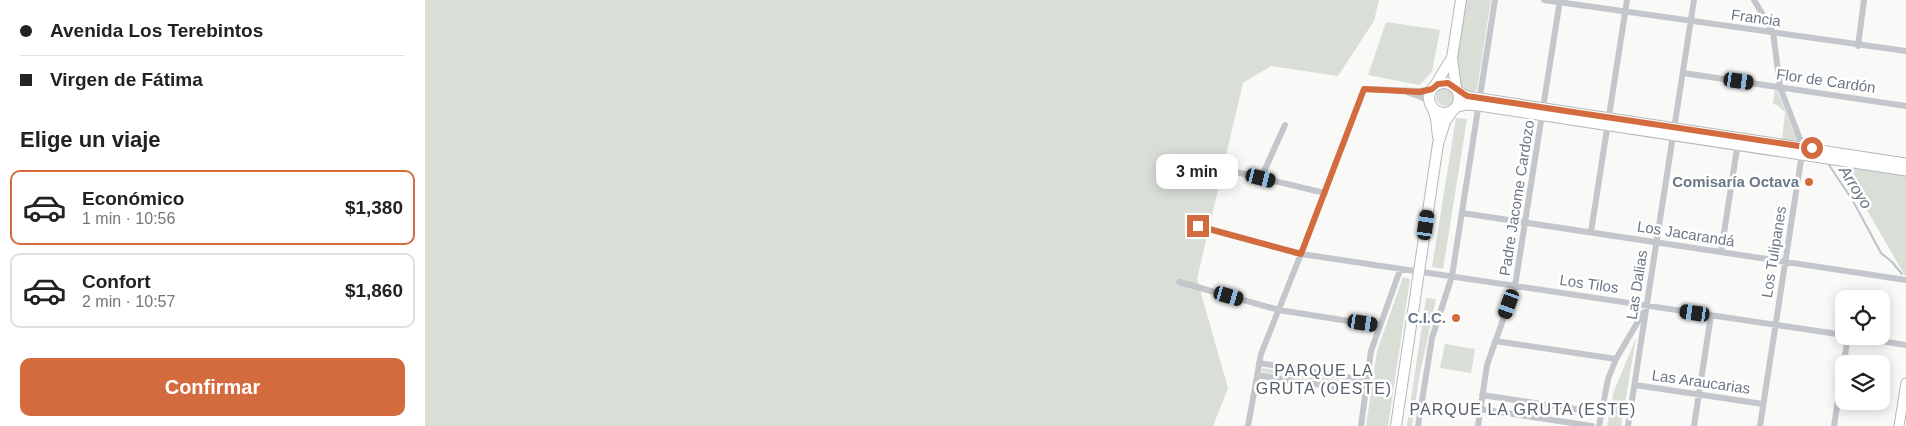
<!DOCTYPE html>
<html lang="es">
<meta charset="utf-8">
<style>
body{margin:0;font-family:Helvetica,sans-serif;background:#f6f6f6;color:#222;height:100vh;display:flex;flex-direction:column;font-size:19px;white-space:nowrap}
*{box-sizing:border-box;margin:0}
p{font-size:16px;color:#767676}
.icon{flex:none;width:28px;height:28px;fill:none;stroke:currentColor;stroke-width:2;stroke-linecap:round;stroke-linejoin:round}
.map{position:relative;flex:1;overflow:hidden}
.sheet{display:flex;flex-direction:column;background:#fff;width:425px}
.sheet>*{flex:none}
.banner{display:grid;align-content:center;height:110px;padding:0 20px;background:#fff}
.buttons{position:absolute;left:1410px;top:290px;display:grid;gap:10px}
.buttons a{display:grid;place-items:center;width:55px;height:55px;border-radius:10px;background:#fff;box-shadow:0 2px 12px #0003;font-size:25px}
.end{position:absolute;width:22px;height:22px;margin:-11px;border:6px solid #d36b3e;background:#fff;box-shadow:0 0 0 2px #fff}
.from{border-radius:50%}
.bubble{position:absolute;height:35px;border-radius:10px;background:#fff;box-shadow:0 2px 12px #0003;font-size:16px;font-weight:700;line-height:35px;text-align:center}
.car{position:absolute;width:15px;height:30px;margin:-15px -8px;border-radius:6px;box-shadow:0 0 4px 1px #0007;background:linear-gradient(#222 24%,#8ab4d8 0 40%,#222 0 76%,#8ab4d8 0 86%,#222 0)}
.banner b{display:flex;align-items:center;gap:18px;height:48px;font-size:19px}
.banner b+b{border-top:1px solid #e0e0e0}
.banner i{width:12px;height:12px;background:#222}
ul{padding:0;list-style:none}
li{display:flex;align-items:center;gap:15px;height:75px;margin:0 10px 8px;padding:0 10px;border:2px solid #e0e0e0;border-radius:10px}
li div{flex:1}
li b{display:block;font-size:19px}
li em{font-style:normal;font-weight:700}
li.on{border-color:#d36b3e}
li>.icon{width:45px;height:45px;stroke-width:1.5}
h2{padding:0 20px;font-size:22px;line-height:60px}
.primary-button{display:flex;gap:10px;margin-top:auto;padding:10px 20px}
.primary-button a{flex:1;height:58px;border-radius:10px;background:#d36b3e;color:#fff;font-size:20px;font-weight:700;line-height:58px;text-align:center}
main{display:flex;flex:1;min-height:0}
.map>svg:first-child{display:block}
.green{fill:#d9ded7}
.lines{fill:none;stroke-linecap:round;stroke-linejoin:round}
.stream{stroke:#bbc4c9;stroke-width:2}
.secondary-casing{stroke:#b3b8bd;stroke-width:11}
.primary-casing{stroke:#b4b8bc;stroke-width:12}
.street{stroke:#c3c6ca;stroke-width:6}
.secondary{stroke:#fff;stroke-width:9}
.primary{stroke:#fff;stroke-width:10}
.route{stroke:#d36b3e;stroke-width:6}
.poi-dot{fill:#d36b3e;stroke:#fff;stroke-width:2}
.labels{text-anchor:middle;stroke-width:5;stroke-linejoin:round;paint-order:stroke}
.street-label{font-size:15px;fill:#6b7885;stroke:#fff}
.poi-label{font-size:15px;font-weight:bold;fill:#6b7885;stroke:#fff;text-anchor:end}
.water-label{font-size:16px;font-style:italic;fill:#677780;stroke:#fff}
.neighbourhood-label{font-size:16px;letter-spacing:1px;fill:#58616b;stroke:#fff}
</style>
<main>
<section class="sheet">
<div class="banner">
<b><i class="from"></i>Avenida Los Terebintos</b>
<b><i></i>Virgen de Fátima</b>
</div>
<h2>Elige un viaje</h2>
<ul>
<li class="on"><svg class="icon" aria-label="car" viewBox="0 0 24 24"><path d="M5 17H2v-5l4-1 3-4h7l3 4 3 1v5h-3M9 17h6M6 11h13"/><circle cx="7" cy="17" r="2"/><circle cx="17" cy="17" r="2"/></svg><div><b>Económico</b><p>1 min · 10:56</p></div><em>$1,380</em></li>
<li><svg class="icon" aria-label="car" viewBox="0 0 24 24"><path d="M5 17H2v-5l4-1 3-4h7l3 4 3 1v5h-3M9 17h6M6 11h13"/><circle cx="7" cy="17" r="2"/><circle cx="17" cy="17" r="2"/></svg><div><b>Confort</b><p>2 min · 10:57</p></div><em>$1,860</em></li>
</ul>
<div class="primary-button"><a>Confirmar</a></div>
</section>
<div class="map">
<svg width="1481" height="426" viewBox="0 0 1481 426">
<rect width="100%" height="100%" fill="#f9f9f7"/>
<path class="green" d="M 0,0 L 954,0 L 949,21 L 913,76 L 846,66 L 818,83 L 772,279 L 803,388 L 788,426 L 0,426 Z
M 1041,0 L 1066,0 L 1052,89 L 1048,93 C 1042,92 1036,88 1033,82 C 1027,68 1039,17 1041,0 Z
M 961,22 L 1015,30 L 1007,72 L 994,85 L 943,75 Z
M1011 97a9 9 0 1 1 18 0a9 9 0 1 1-18 0Z
M 1350,89 L 1352,90 L 1372,140 L 1371,142 L 1357,140 L 1360,112 L 1352,105 L 1348,104 Z
M 1031,118 L 1042,119 L 1018,269 L 1007,267 Z
M 1416,165 L 1481,175 L 1481,276 L 1480,276 Z
M 978,277 L 985,279 L 963,426 L 941,426 L 952,351 Z
M 1001,298 L 1011,299 L 994,378 L 987,426 L 982,426 Z
M 1211,338 L 1196,426 L 1182,426 L 1189,391 Z
M 1020,344 L 1050,349 L 1046,373 L 1015,368 Z
M 837,368 L 936,383 L 935,387 L 837,372 Z"/>
<g class="lines">
<path class="stream" d="M 1377,138 L 1385,145
M 1402,162 L 1428,201 L 1456,253 L 1467,262 L 1477,274"/>
<g class="secondary-casing">
<path id="secondary" d="M 1033,91 L 1042,96 L 1481,163
M 1030,108 L 1040,105 L 1054,106 L 1481,171
M 1474,426 L 1481,383"/>
</g>
<g class="primary-casing">
<path id="primary" d="M1004 98a15 15 0 1 1 30 0a15 15 0 1 1-30 0Z
M 1009,87 L 1026,59
M 1031,88 L 1027,58 L 1036,0
M 1007,106 L 1011,119 L 1013,137
M 971,426 L 1013,144 L 1020,122 L 1028,110"/>
</g>
<path class="street" d="M 1119,0 L 1481,51
M 1329,0 L 1348,32 L 1355,87 L 1378,147 L 1335,426
M 1433,46 L 1439,0
M 1258,73 L 1481,106
M 984,93 L 996,97 L 1006,103
M 794,168 L 900,193
M 836,178 L 860,125
M 1037,213 L 1481,280
M 773,226 L 876,254 L 1419,335
M 1166,232 L 1202,0
M 1296,252 L 1313,142
M 754,282 L 854,310 L 955,326
M 1425,336 L 1481,345
M 1070,341 L 1191,359
M 834,363 L 941,380
M 832,375 L 940,392
M 1210,385 L 1338,404
M 1057,395 L 1176,413
M 1054,409 L 1167,426
M 823,426 L 836,354 L 876,254 L 939,89 L 995,91 L 1007,89
M 936,426 L 946,351 L 975,270
M 993,426 L 1007,338 L 1027,276 L 1070,0
M 1053,426 L 1062,365 L 1090,286 L 1135,0
M 1174,426 L 1183,379 L 1191,359 L 1218,313
M 1203,426 L 1269,0
M 1269,426 L 1286,315
M 1409,426 L 1423,336"/>
<use href="#secondary" class="secondary"/>
<use href="#primary" class="primary"/>
</g>
<g class="lines">
<path class="route" d="M 773,226 L 876,254 L 939,89 L 995,92 L 1007,89 L 1013,84 L 1023,83 L 1042,96 L 1387,148"/>
</g>
<g class="poi-dot">
<circle cx="1384" cy="182" r="5"/>
<circle cx="1031" cy="318" r="5"/>
</g>
<g class="labels">
<g class="street-label">
<text transform="translate(1331 18) rotate(8)" y="5">Francia</text>
<text transform="translate(1401 81) rotate(8)" y="5">Flor de Cardón</text>
<text transform="translate(1092 198) rotate(-81)" y="5">Padre Jacome Cardozo</text>
<text transform="translate(1261 234) rotate(9)" y="5">Los Jacarandá</text>
<text transform="translate(1349 252) rotate(-81)" y="5">Los Tulipanes</text>
<text transform="translate(1164 284) rotate(8)" y="5">Los Tilos</text>
<text transform="translate(1212 285) rotate(-81)" y="5">Las Dalias</text>
<text transform="translate(1276 382) rotate(8)" y="5">Las Araucarias</text>
</g>
<g class="poi-label">
<text x="1374" y="187">Comisaría Octava</text>
<text x="1021" y="323">C.I.C.</text>
</g>
<g class="water-label">
<text transform="translate(1431 187) rotate(58)" y="6">Arroyo</text>
</g>
<g class="neighbourhood-label">
<text x="899" y="376">PARQUE LA<tspan x="899" dy="18">GRUTA (OESTE)</tspan></text>
<text x="1098" y="415">PARQUE LA GRUTA (ESTE)</text>
</g>
</g>
</svg>
<div class="buttons">
<a><svg class="icon" aria-label="locate" viewBox="0 0 24 24"><circle cx="12" cy="12" r="6"/><path d="M12 2v4M12 18v4M2 12h4M18 12h4"/></svg></a>
<a><svg class="icon" aria-label="layers" viewBox="0 0 24 24"><path d="M12 4l9 5-9 5-9-5zM3 14l9 5 9-5"/></svg></a>
</div>
<i class="end from" style="left:1387px;top:148px"></i>
<i class="end" style="left:773px;top:226px"></i>
<div class="bubble" style="left:731px;top:154px;width:82px">3 min</div>
<i class="car" style="left:1314px;top:81px;rotate:98deg"></i>
<i class="car" style="left:836px;top:178px;rotate:104deg"></i>
<i class="car" style="left:1001px;top:225px;rotate:8deg"></i>
<i class="car" style="left:804px;top:296px;rotate:106deg"></i>
<i class="car" style="left:1084px;top:304px;rotate:200deg"></i>
<i class="car" style="left:1270px;top:313px;rotate:278deg"></i>
<i class="car" style="left:938px;top:323px;rotate:99deg"></i>
</div>
</main>
